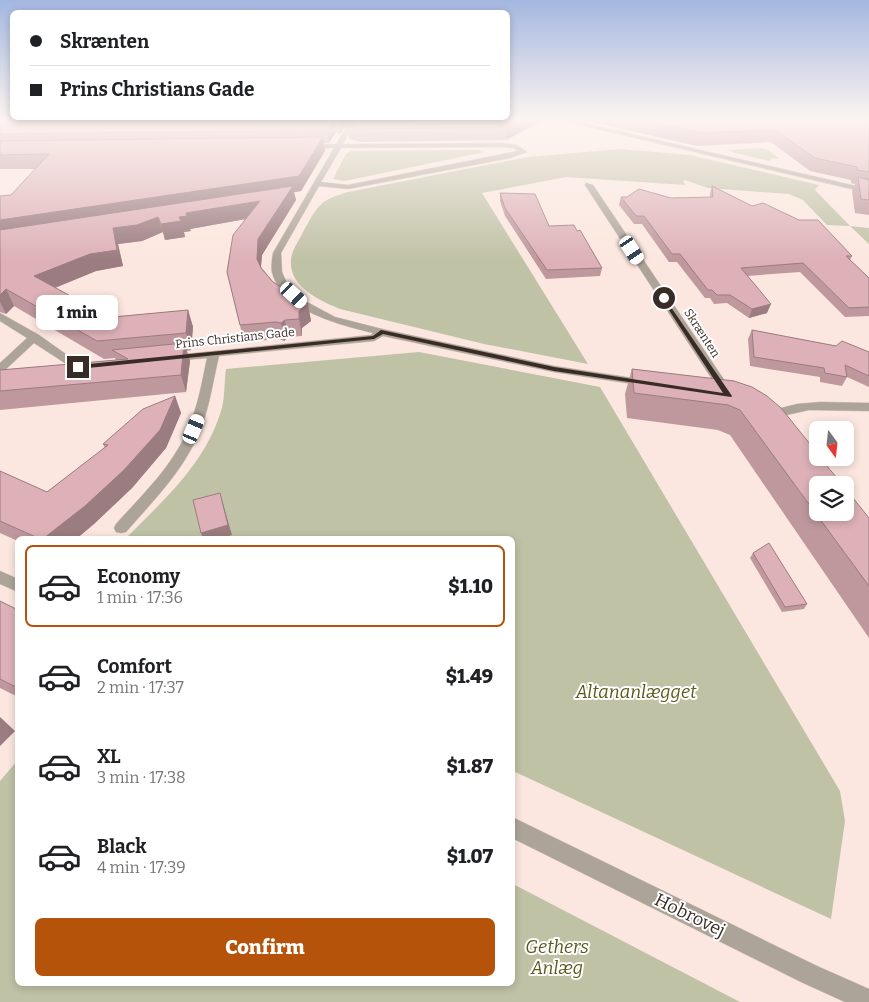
<!DOCTYPE html>
<meta charset="utf-8">
<style>
body{margin:0;font-family:Bitter,serif;background:#f6f6f6;color:#202124;height:100vh;display:flex;flex-direction:column;font-size:19px;white-space:nowrap}
*{box-sizing:border-box;margin:0}
p{font-size:16px;color:#757577}
.icon{flex:none;width:28px;height:28px;fill:none;stroke:currentColor;stroke-width:2;stroke-linecap:round;stroke-linejoin:round}
.map{position:relative;flex:1;overflow:hidden}
.panel{position:absolute;left:15px;top:536px;width:500px;height:450px;display:flex;flex-direction:column;background:#fff;border-radius:8px;box-shadow:0 2px 8px #0003}
.panel>*{flex:none}
.banner{position:absolute;left:10px;top:10px;width:500px;height:110px;border-radius:8px;box-shadow:0 2px 8px #0003;display:grid;align-content:center;height:110px;padding:0 20px;background:#fff}
.needle{width:32px;rotate:165deg}
.fabs{position:absolute;left:809px;top:421px;display:grid;gap:10px}
.fabs a{display:grid;place-items:center;width:45px;height:45px;border-radius:8px;background:#fff;box-shadow:0 2px 8px #0003;font-size:25px}
.end{position:absolute;width:22px;height:22px;margin:-11px;border:6px solid #392c27;background:#fff;box-shadow:0 0 0 2px #fff}
.from{border-radius:50%}
.bubble{position:absolute;height:35px;border-radius:8px;background:#fff;box-shadow:0 2px 8px #0003;font-size:16px;font-weight:800;line-height:35px;text-align:center}
.car{position:absolute;width:15px;height:30px;margin:-15px -8px;border-radius:6px;box-shadow:0 0 4px 1px #0007;background:linear-gradient(#fff 24%,#345 0 40%,#fff 0 76%,#345 0 86%,#fff 0)}
.banner b{display:flex;align-items:center;gap:18px;height:48px;font-size:19px}
.banner b+b{border-top:1px solid #e0e0e0}
.banner i{width:12px;height:12px;background:#202124}
ul{padding:9px 0 0;list-style:none}
li{display:flex;align-items:center;gap:15px;height:82px;margin:0 10px 8px;padding:0 10px;border:2px solid transparent;border-radius:8px}
li div{flex:1}
li b{display:block;font-size:19px}
li em{font-style:normal;font-weight:800}
li.on{border-color:#b45309}
li>.icon{width:45px;height:45px;stroke-width:1.5}
.cta{display:flex;gap:10px;margin-top:auto;padding:10px 20px}
.cta a{flex:1;height:58px;border-radius:8px;background:#b45309;color:#fff;font-size:20px;font-weight:800;line-height:58px;text-align:center}
.map>svg:first-child{display:block}
.green{fill:#c0c2a6}
.lines{fill:none;stroke-linecap:round;stroke-linejoin:round}
.minor-casing{stroke:#d8c5be;stroke-width:1}
.tertiary-casing{stroke:#d8c5be;stroke-width:1}
.minor{fill:#ada499;fill-rule:evenodd}
.tertiary{fill:#ada499;fill-rule:evenodd}
.wall{fill:#be989d}
.shaded-wall{fill:#9b7c80}
.building{fill:#ddb1b7;stroke:#9b7c80}
.route{fill:#392c27}
.labels{text-anchor:middle;stroke-width:4;stroke-linejoin:round;paint-order:stroke}
.far-street-label{font-size:12px;fill:#392c27;stroke:#fff}
.near-park-label{font-size:18px;font-style:italic;fill:#59591c;stroke:#fff}
.near-street-label{font-size:18px;fill:#392c27;stroke:#fff}
</style>
<div class="map">
<svg width="869" height="1002" viewBox="0 0 869 1002">
<rect width="100%" height="100%" fill="#fbe7df"/>
<path class="green" d="M 761,148 L 768,150 L 780,159 L 772,158 L 769,161 L 735,153 L 729,150 Z
M 620,149 L 690,155 L 819,185 L 815,190 L 850,226 L 869,228 L 869,244 L 850,226 L 827,225 L 803,200 L 789,194 L 708,188 L 685,180 L 683,181 L 685,185 L 566,177 L 482,193 L 588,364 L 484,344 L 340,309 C 316,299 282,283 293,251 C 296,244 301,237 304,230 C 319,204 319,201 348,192 L 528,157 Z
M 478,150 L 485,152 L 344,181 L 333,179 L 346,154 L 351,151 Z
M 419,352 L 600,387 L 840,791 L 845,821 L 831,919 L 513,771 L 512,539 L 125,539 C 163,501 205,464 221,411 C 225,399 224,383 226,369 Z
M 17,761 L 18,984 L 512,984 L 513,884 L 740,1002 L 0,1002 L 0,781 Z"/>
<g class="lines">
<g class="minor-casing">
<path id="minor" d="M 351,119 L 357,119 L 343,144 L 502,143 L 517,145 L 527,152 L 510,158 L 348,189 L 319,186 L 281,253 L 282,272 L 288,286 L 307,302 L 335,317 L 382,329 L 554,366 L 646,380 L 652,383 L 646,386 L 554,372 L 383,336 L 374,341 L 219,356 C 213,381 210,405 201,428 C 186,468 154,500 126,532 L 121,533 L 116,532 L 114,528 L 116,524 C 142,495 173,466 188,429 C 198,406 202,382 207,358 L 170,361 L 166,360 L 165,358 L 166,356 L 371,335 L 373,333 C 341,325 281,311 272,272 C 271,267 272,259 273,253 L 334,148 L 306,148 L 303,146 L 306,144 L 336,144 ZM 502,147 L 513,148 L 518,151 L 348,185 L 321,182 L 341,148 Z
M 555,119 L 567,119 L 869,189 L 869,193 Z
M 586,183 L 593,185 L 733,393 L 731,396 L 723,396 L 585,185 Z
M 0,313 L 39,335 L 84,367 L 82,369 L 74,369 L 34,343 L 4,371 L 0,372 L 0,363 L 27,338 L 0,321 Z
M 821,402 L 869,403 L 869,411 L 809,410 L 773,418 L 767,414 L 769,411 L 797,404 Z"/>
</g>
<g class="tertiary-casing">
<path id="tertiary" d="M 0,571 L 18,579 L 18,592 L 0,584 Z
M 512,817 L 817,966 L 869,989 L 869,1002 L 845,1002 L 801,982 L 512,838 Z"/>
</g>
<use href="#minor" class="minor"/>
<use href="#tertiary" class="tertiary"/>
</g>
<path class="wall" d="M 0,119 L 350,119 L 340,134 L 336,132 L 329,143 L 324,143 L 325,151 L 301,191 L 294,192 L 296,200 L 262,255 L 261,267 L 273,282 L 308,304 L 311,321 L 302,328 L 302,336 L 288,337 L 284,341 L 279,339 L 244,342 L 227,272 L 245,219 L 190,229 L 191,231 L 184,232 L 185,237 L 165,240 L 163,232 L 142,241 L 118,244 L 123,266 L 96,271 L 55,288 L 96,310 L 113,317 L 188,310 L 193,327 L 191,350 L 187,351 L 190,361 L 186,392 L 0,410 L 0,370 L 116,360 L 115,358 L 104,359 L 14,306 L 6,314 L 0,312 L 0,196 L 11,195 L 36,169 L 0,169 Z
M 545,119 L 506,140 L 360,142 L 349,138 L 348,124 Z
M 579,119 L 869,119 L 869,215 L 855,213 L 852,191 L 855,184 L 851,183 L 851,180 L 810,171 L 771,142 L 697,146 Z
M 712,186 L 852,256 L 850,260 L 869,278 L 869,316 L 845,317 L 800,272 L 747,276 L 767,313 L 749,318 L 727,303 L 714,304 L 710,298 L 705,298 L 677,262 L 669,262 L 642,224 L 634,224 L 619,205 L 621,197 L 671,198 L 710,197 L 710,194 Z
M 500,193 L 549,226 L 602,268 L 600,276 L 546,279 L 505,216 L 500,201 Z
M 752,330 L 869,352 L 869,387 L 847,377 L 842,386 L 820,382 L 820,377 L 750,366 L 748,339 Z
M 632,369 L 734,381 L 869,518 L 869,638 L 730,435 L 718,430 L 627,418 L 625,394 Z
M 175,396 L 181,413 L 166,448 L 132,488 L 94,524 L 76,539 L 18,539 L 18,541 L 0,533 L 0,471 L 47,492 L 105,448 L 103,444 Z
M 753,553 L 807,604 L 804,609 L 782,612 L 750,558 Z
M 0,601 L 18,610 L 18,697 L 0,688 Z"/>
<path class="shaded-wall" d="M 334,119 L 336,132 L 329,143 L 328,130 Z
M 340,119 L 350,119 L 340,134 L 339,120 Z
M 521,119 L 545,119 L 506,140 L 506,127 Z
M 323,137 L 325,151 L 301,191 L 294,192 L 296,200 L 262,255 L 260,275 L 257,259 L 258,239 L 288,193 L 0,237 L 0,220 Z
M 260,201 L 263,216 L 190,229 L 191,231 L 184,232 L 185,237 L 165,240 L 161,224 L 179,217 L 186,213 Z
M 158,217 L 163,232 L 142,241 L 118,244 L 123,266 L 96,271 L 42,293 L 34,276 L 113,228 Z
M 6,289 L 14,306 L 6,314 L 0,302 L 0,295 Z
M 308,304 L 311,321 L 302,328 L 302,336 L 299,319 L 299,311 Z
M 771,304 L 767,313 L 749,318 L 752,309 Z
M 188,310 L 193,327 L 191,350 L 186,333 Z
M 285,320 L 288,337 L 284,341 L 281,323 Z
M 184,343 L 190,361 L 186,392 L 181,375 Z
M 175,396 L 181,413 L 166,448 L 132,488 L 94,524 L 76,539 L 44,539 L 44,538 Z
M 220,493 L 232,535 L 219,539 L 203,539 L 201,533 Z
M 0,717 L 15,731 L 0,746 Z"/>
<path class="building" d="M 0,119 L 334,119 L 328,130 L 0,134 Z
M 351,119 L 521,119 L 506,127 L 359,129 L 348,124 Z
M 636,119 L 869,119 L 869,172 L 857,170 L 857,167 L 815,158 L 775,130 L 701,133 Z
M 323,137 L 299,176 L 0,220 L 0,196 L 11,195 L 49,154 L 0,155 L 0,141 Z
M 858,177 L 869,180 L 869,200 L 861,199 Z
M 293,186 L 258,239 L 257,259 L 261,268 L 273,282 L 308,304 L 299,311 L 299,319 L 285,320 L 281,323 L 276,322 L 240,325 L 227,272 L 233,235 L 260,201 L 186,213 L 187,216 L 179,217 L 181,221 L 161,224 L 158,217 L 137,225 L 113,228 L 117,250 L 90,254 L 34,276 L 96,310 L 113,317 L 188,310 L 186,333 L 97,341 L 6,289 L 0,295 L 0,230 Z
M 712,186 L 752,206 L 763,203 L 799,220 L 818,220 L 852,256 L 846,256 L 869,278 L 869,307 L 849,308 L 803,263 L 741,268 L 771,304 L 752,309 L 730,295 L 717,295 L 712,290 L 708,290 L 680,254 L 672,254 L 644,216 L 636,216 L 621,197 L 627,197 L 639,189 L 671,198 L 713,197 Z
M 500,193 L 535,194 L 549,226 L 574,225 L 577,231 L 580,230 L 602,268 L 547,270 L 505,208 Z
M 752,330 L 836,346 L 842,341 L 869,352 L 869,376 L 845,365 L 847,377 L 825,373 L 824,368 L 754,357 Z
M 184,343 L 181,375 L 0,391 L 0,370 L 128,359 L 112,350 Z
M 632,369 L 734,381 L 752,387 L 767,396 L 781,408 L 818,454 L 818,458 L 820,458 L 843,485 L 818,485 L 818,512 L 845,512 L 845,488 L 869,518 L 869,586 L 740,410 L 728,405 L 634,393 Z
M 175,396 L 160,430 L 124,470 L 85,506 L 44,538 L 38,538 L 0,521 L 0,471 L 47,492 L 108,445 L 103,444 L 143,409 Z
M 220,493 L 228,525 L 201,533 L 193,500 Z
M 769,543 L 807,604 L 785,607 L 753,553 Z
M 0,601 L 18,610 L 18,688 L 0,679 Z"/>
<linearGradient id="sky" x2="0" y2="1"><stop stop-color="#a4b7e0"/><stop offset="0.46" stop-color="#fdf4f1"/><stop offset="1" stop-color="#fdf4f1" stop-opacity="0"/></linearGradient>
<rect width="869" height="260" fill="url(#sky)"/>
<path class="route" d="M 664,297 L 732,396 L 731,397 L 554,371 L 383,334 L 374,339 L 78,369 L 74,367 L 78,365 L 373,336 L 381,330 L 554,367 L 723,393 L 661,298 Z"/>
<g class="labels">
<g class="far-street-label">
<text transform="translate(702 333) rotate(57)" y="4">Skrænten</text>
<text transform="translate(235 338) rotate(-6)" y="4">Prins Christians Gade</text>
</g>
<g class="near-park-label">
<text x="636" y="698">Altananlægget</text>
<text x="557" y="953">Gethers<tspan x="557" dy="21">Anlæg</tspan></text>
</g>
<g class="near-street-label">
<text transform="translate(690 915) rotate(26)" y="6">Hobrovej</text>
</g>
</g>
</svg>
<div class="fabs">
<a><svg class="needle" viewBox="-14 -14 28 28"><path d="M0-13l5 13h-10z" fill="#e53935"/><path d="M0 13l5-13h-10z" fill="#757577"/></svg></a>
<a><svg class="icon" aria-label="layers" viewBox="0 0 24 24"><path d="M12 4l9 5-9 5-9-5zM3 14l9 5 9-5"/></svg></a>
</div>
<i class="end from" style="left:664px;top:298px"></i>
<i class="end" style="left:78px;top:367px"></i>
<div class="bubble" style="left:36px;top:295px;width:82px">1 min</div>
<i class="car" style="left:632px;top:250px;rotate:147deg"></i>
<i class="car" style="left:294px;top:295px;rotate:133deg"></i>
<i class="car" style="left:194px;top:429px;rotate:23deg"></i>
<div class="banner">
<b><i class="from"></i>Skrænten</b>
<b><i></i>Prins Christians Gade</b>
</div>
<section class="panel">
<ul>
<li class="on"><svg class="icon" aria-label="car" viewBox="0 0 24 24"><path d="M5 17H2v-5l4-1 3-4h7l3 4 3 1v5h-3M9 17h6M6 11h13"/><circle cx="7" cy="17" r="2"/><circle cx="17" cy="17" r="2"/></svg><div><b>Economy</b><p>1 min · 17:36</p></div><em>$1.10</em></li>
<li><svg class="icon" aria-label="car" viewBox="0 0 24 24"><path d="M5 17H2v-5l4-1 3-4h7l3 4 3 1v5h-3M9 17h6M6 11h13"/><circle cx="7" cy="17" r="2"/><circle cx="17" cy="17" r="2"/></svg><div><b>Comfort</b><p>2 min · 17:37</p></div><em>$1.49</em></li>
<li><svg class="icon" aria-label="car" viewBox="0 0 24 24"><path d="M5 17H2v-5l4-1 3-4h7l3 4 3 1v5h-3M9 17h6M6 11h13"/><circle cx="7" cy="17" r="2"/><circle cx="17" cy="17" r="2"/></svg><div><b>XL</b><p>3 min · 17:38</p></div><em>$1.87</em></li>
<li><svg class="icon" aria-label="car" viewBox="0 0 24 24"><path d="M5 17H2v-5l4-1 3-4h7l3 4 3 1v5h-3M9 17h6M6 11h13"/><circle cx="7" cy="17" r="2"/><circle cx="17" cy="17" r="2"/></svg><div><b>Black</b><p>4 min · 17:39</p></div><em>$1.07</em></li>
</ul>
<div class="cta"><a>Confirm</a></div>
</section>
</div>
